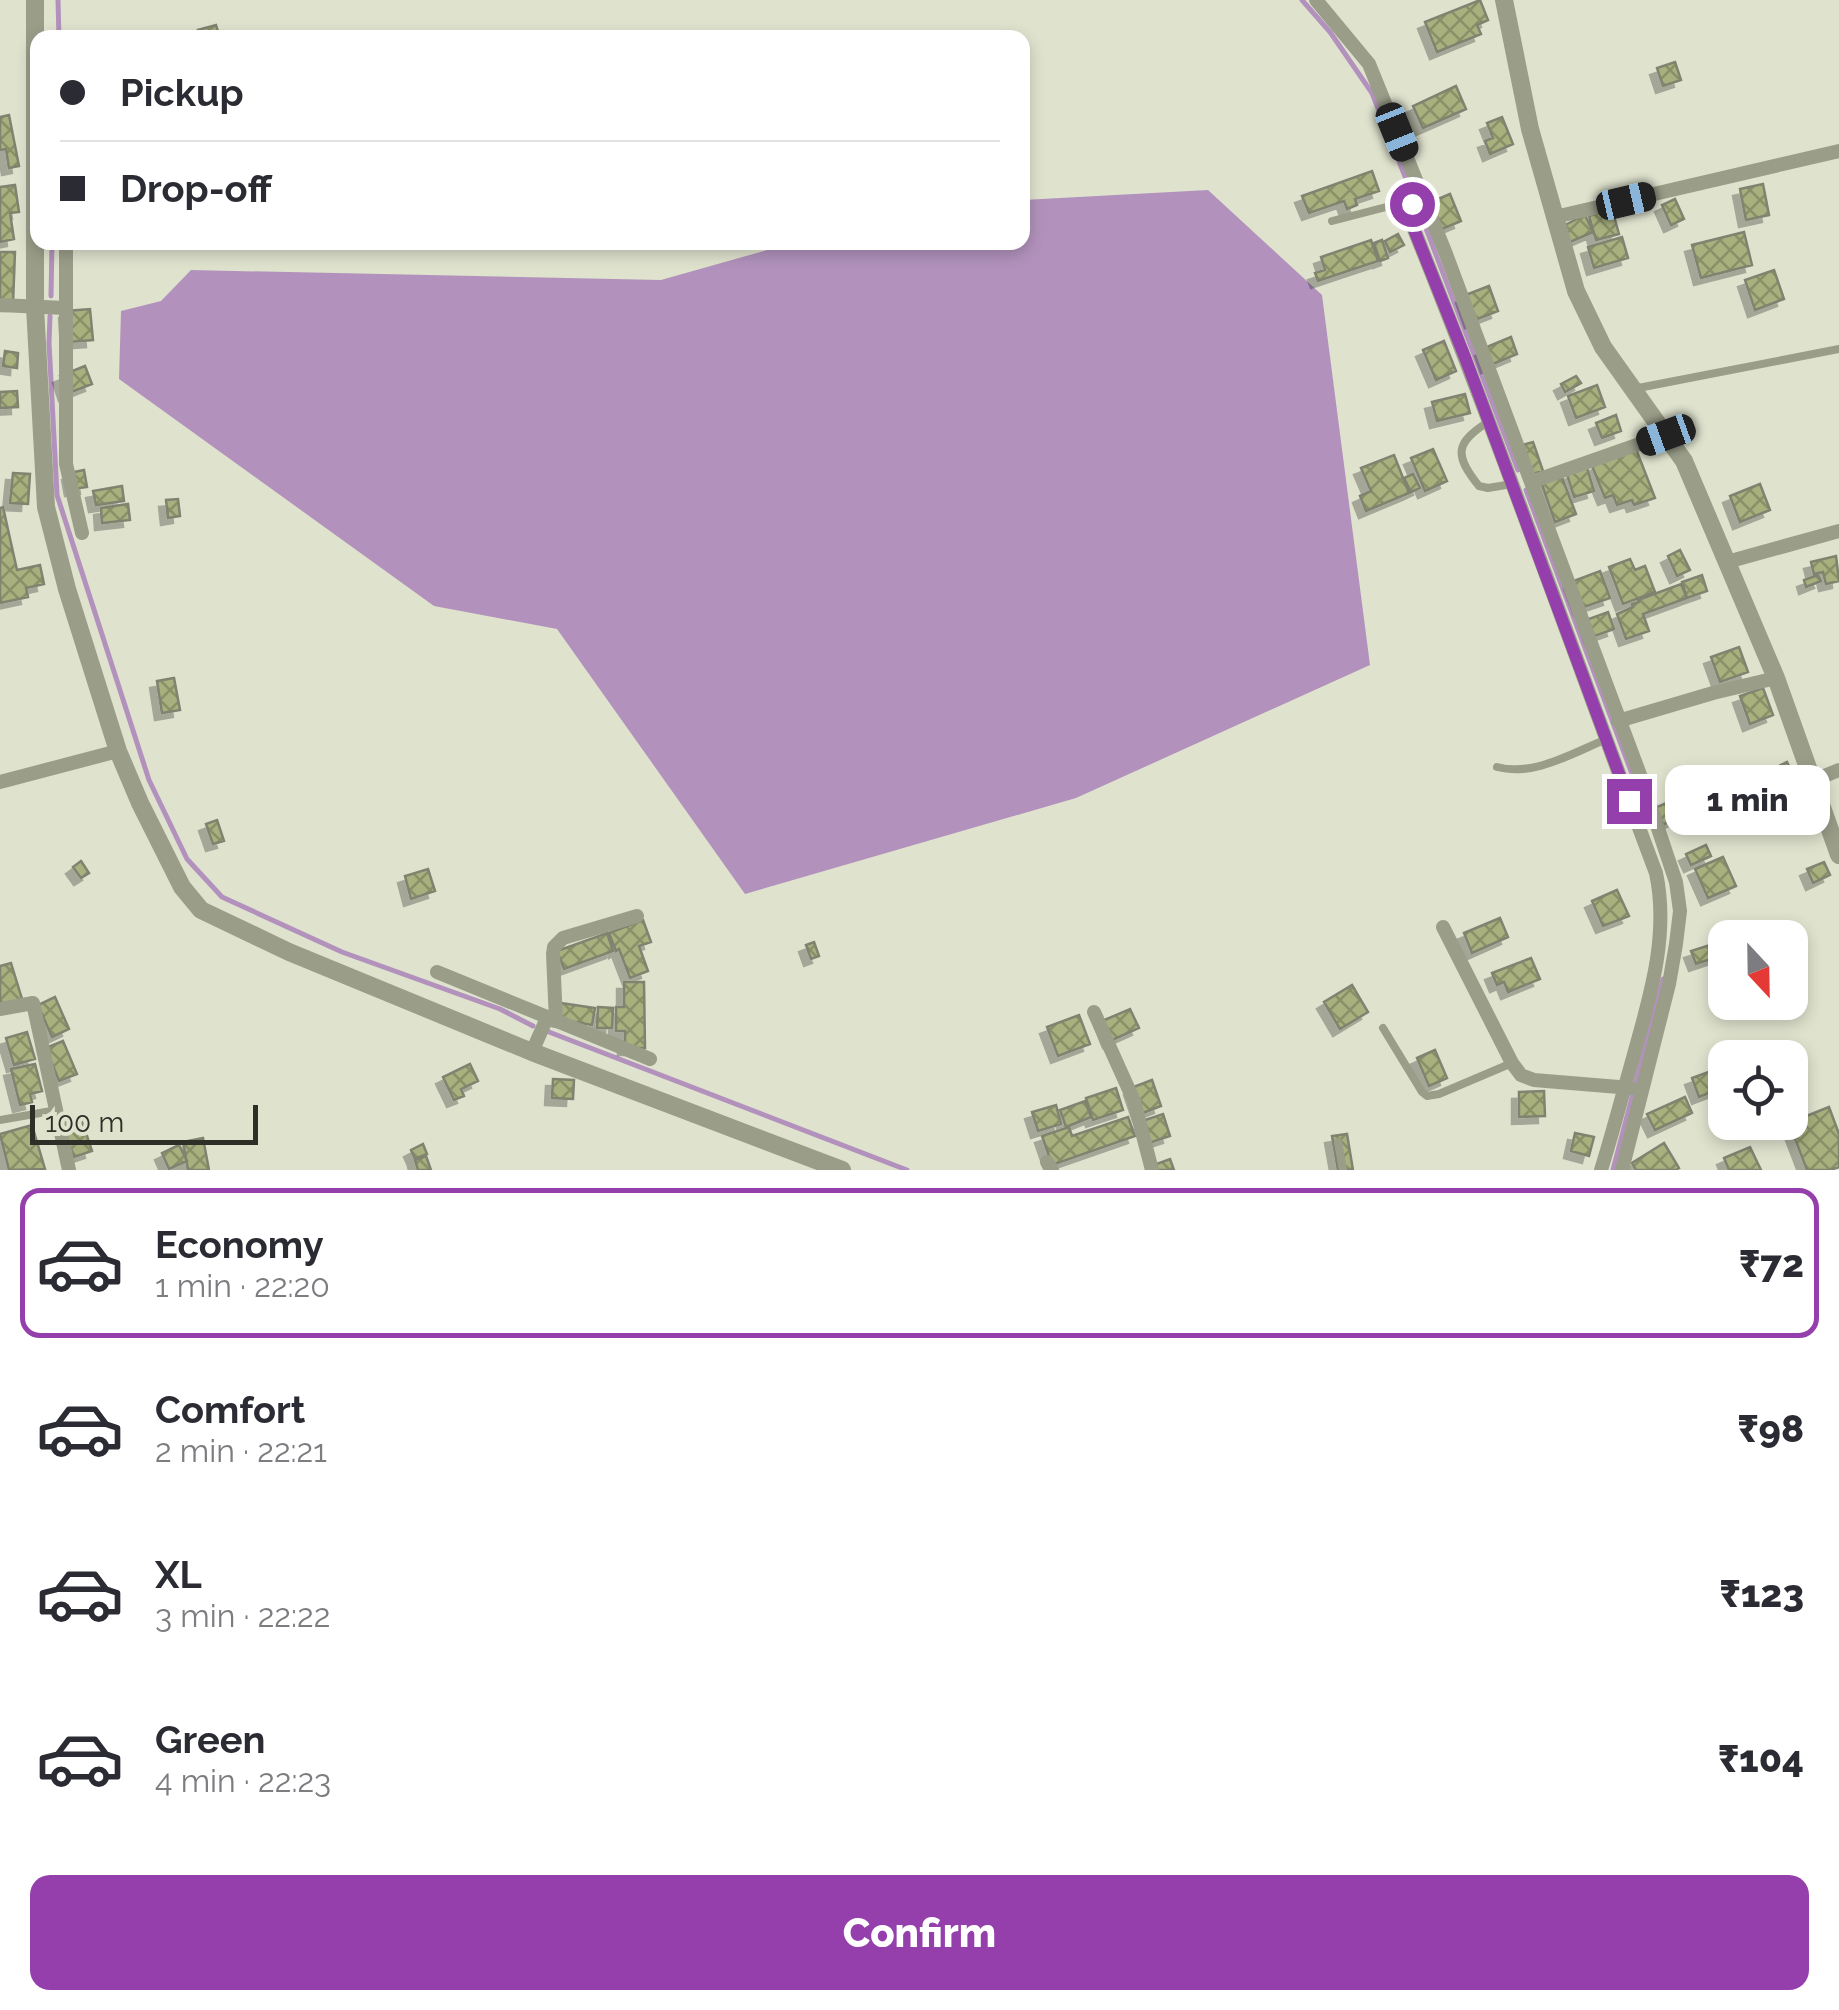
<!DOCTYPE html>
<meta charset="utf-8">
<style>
body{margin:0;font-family:Raleway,sans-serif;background:#f7f7f7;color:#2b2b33;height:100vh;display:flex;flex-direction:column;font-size:38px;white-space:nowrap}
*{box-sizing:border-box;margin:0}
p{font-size:32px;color:#7c7c81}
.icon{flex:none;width:55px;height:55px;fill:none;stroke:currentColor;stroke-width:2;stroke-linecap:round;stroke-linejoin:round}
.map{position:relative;height:1170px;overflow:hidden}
.side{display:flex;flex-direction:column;background:#fff;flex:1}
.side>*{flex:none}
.hud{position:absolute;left:30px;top:30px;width:1000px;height:220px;border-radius:20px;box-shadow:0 5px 15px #0003;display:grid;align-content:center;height:220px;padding:0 30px;background:#fff}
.needle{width:65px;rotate:158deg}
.buttons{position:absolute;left:1708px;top:920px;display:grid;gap:20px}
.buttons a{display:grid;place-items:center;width:100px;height:100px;border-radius:20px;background:#fff;box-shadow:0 5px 15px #0003;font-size:50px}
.scale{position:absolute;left:30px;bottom:25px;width:228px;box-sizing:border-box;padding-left:10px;border:5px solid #2e2f27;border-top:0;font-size:28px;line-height:35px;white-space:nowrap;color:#2e2f27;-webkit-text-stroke:8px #dfe3ce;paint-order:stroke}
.end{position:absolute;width:45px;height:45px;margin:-22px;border:12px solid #943fac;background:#fff;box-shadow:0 0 0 5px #fff}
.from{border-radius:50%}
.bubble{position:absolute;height:70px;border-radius:20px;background:#fff;box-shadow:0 5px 15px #0003;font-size:32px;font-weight:800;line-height:70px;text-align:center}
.car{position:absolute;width:30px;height:60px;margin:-30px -15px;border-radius:12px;box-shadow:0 0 8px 2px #0007;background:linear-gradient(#222 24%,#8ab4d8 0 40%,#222 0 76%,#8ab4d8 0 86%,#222 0)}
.hud b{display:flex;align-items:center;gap:35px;height:95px;font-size:38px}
.hud b+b{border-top:2px solid #e1e1e2}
.hud i{width:25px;height:25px;background:#2b2b33}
ul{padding:18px 0 0;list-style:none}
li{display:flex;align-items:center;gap:30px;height:150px;margin:0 20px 15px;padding:0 10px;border:5px solid transparent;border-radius:20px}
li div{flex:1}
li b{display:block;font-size:38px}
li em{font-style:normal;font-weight:800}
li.selected{border-color:#943fac}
li>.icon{width:90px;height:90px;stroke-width:1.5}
.cta{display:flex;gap:20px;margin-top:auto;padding:20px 30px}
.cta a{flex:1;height:115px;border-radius:20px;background:#943fac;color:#fff;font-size:40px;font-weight:800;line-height:115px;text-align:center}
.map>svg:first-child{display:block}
.water{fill:#b292bc}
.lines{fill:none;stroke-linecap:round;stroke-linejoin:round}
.stream{stroke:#b292bc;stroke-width:5}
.building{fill:url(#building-cross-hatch);stroke:#808370;stroke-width:2.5;filter:url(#shadow)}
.service{stroke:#9a9e89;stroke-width:8}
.minor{stroke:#9a9e89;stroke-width:14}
.tertiary{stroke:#9a9e89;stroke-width:18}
.route{stroke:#943fac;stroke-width:12}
</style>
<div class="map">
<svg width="1839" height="1170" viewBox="0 0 1839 1170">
<defs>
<pattern id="building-cross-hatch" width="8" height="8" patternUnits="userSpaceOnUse" patternTransform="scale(2.5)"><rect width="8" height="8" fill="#a8b07e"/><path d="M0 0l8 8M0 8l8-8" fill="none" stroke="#899067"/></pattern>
<filter id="shadow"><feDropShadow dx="-7" dy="7" stdDeviation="0" flood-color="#0004"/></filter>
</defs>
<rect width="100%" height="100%" fill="#dfe3ce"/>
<path class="water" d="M 1208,190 L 1322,295 L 1370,665 L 1076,798 L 745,894 L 557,629 L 434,606 L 119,379 L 121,311 L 161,301 L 191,270 L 661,280 L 792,243 L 1022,242 L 1023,200 Z"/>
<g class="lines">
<path class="stream" d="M 58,0 L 59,38
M 1302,0 L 1330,32 L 1372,93 L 1412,194
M 1419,210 L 1518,470
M 51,296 L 52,242
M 50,316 L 49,343 L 57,495 L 149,780 L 187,859 L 222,897 L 342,952 L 500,1009 L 533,1026
M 1526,490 L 1638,790
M 549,1032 L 907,1170
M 1613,1170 L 1663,979"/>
</g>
<path class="building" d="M 1480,0 L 1488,20 L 1477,25 L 1481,34 L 1437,52 L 1425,22 Z
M 216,25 L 220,38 L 200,38 L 198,30 Z
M 1675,62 L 1681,80 L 1663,86 L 1657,68 Z
M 1456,86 L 1466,109 L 1423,128 L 1413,106 Z
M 9,115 L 19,166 L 9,168 L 6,149 L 0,150 L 0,117 Z
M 1502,117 L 1513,144 L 1490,154 L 1485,141 L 1493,138 L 1487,123 Z
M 1372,171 L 1379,191 L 1355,199 L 1357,205 L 1347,209 L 1344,201 L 1309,213 L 1302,196 Z
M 1763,184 L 1769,215 L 1746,220 L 1740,189 Z
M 15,185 L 19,212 L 10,213 L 14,239 L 0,242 L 0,187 Z
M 1450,194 L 1461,221 L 1442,229 L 1431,202 Z
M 1675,199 L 1684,219 L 1671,225 L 1662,205 Z
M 1612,209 L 1619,234 L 1596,240 L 1589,216 Z
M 1585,215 L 1593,232 L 1570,242 L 1563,226 Z
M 1744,232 L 1752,265 L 1701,278 L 1692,245 Z
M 1398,234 L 1404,245 L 1390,252 L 1385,241 Z
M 1622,237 L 1628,258 L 1594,268 L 1588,247 Z
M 1371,240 L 1378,261 L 1318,281 L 1315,273 L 1325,270 L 1321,257 Z
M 1382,240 L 1388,258 L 1380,261 L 1374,243 Z
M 0,252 L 15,252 L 13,304 L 0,304 Z
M 1774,270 L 1784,299 L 1755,310 L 1745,280 Z
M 1489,286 L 1498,311 L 1472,321 L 1463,296 Z
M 90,309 L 93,340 L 68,342 L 66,311 Z
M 1511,337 L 1517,354 L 1488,366 L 1482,349 Z
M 1444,341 L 1456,371 L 1436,380 L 1423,350 Z
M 5,351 L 18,353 L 17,368 L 3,366 Z
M 85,366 L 92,384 L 66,394 L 60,376 Z
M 1576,376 L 1581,383 L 1565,392 L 1561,384 Z
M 1597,385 L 1605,407 L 1576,418 L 1568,396 Z
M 17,391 L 18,407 L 0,408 L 0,392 Z
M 1465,394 L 1470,413 L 1437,421 L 1432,402 Z
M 1616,415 L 1621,431 L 1602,438 L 1596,423 Z
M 1533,442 L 1543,471 L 1532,474 L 1522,445 Z
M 1433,449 L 1447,481 L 1425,491 L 1411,458 Z
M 1636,449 L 1655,498 L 1634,505 L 1632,500 L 1617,505 L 1613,495 L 1605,498 L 1592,466 Z
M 1394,455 L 1409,493 L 1366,511 L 1360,496 L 1371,491 L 1361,468 Z
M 1587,468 L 1594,491 L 1574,497 L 1567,474 Z
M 84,470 L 87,487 L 72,489 L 69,473 Z
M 13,473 L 30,474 L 28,504 L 10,503 Z
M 1413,474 L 1420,488 L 1411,492 L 1404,478 Z
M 1561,475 L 1576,514 L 1555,522 L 1541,482 Z
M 1760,484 L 1770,510 L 1740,522 L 1730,496 Z
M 122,486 L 124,501 L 96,505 L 93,491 Z
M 178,499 L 180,516 L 168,518 L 166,500 Z
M 128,504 L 130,520 L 102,523 L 101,508 Z
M 3,507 L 17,570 L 40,565 L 44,584 L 26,588 L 28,597 L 0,603 L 0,508 Z
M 1680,550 L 1690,570 L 1677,576 L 1668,556 Z
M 1836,556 L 1839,581 L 1826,584 L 1823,572 L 1814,574 L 1811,562 Z
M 1630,559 L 1635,570 L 1645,566 L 1655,592 L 1623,604 L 1609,567 Z
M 1600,571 L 1610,598 L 1581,608 L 1571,582 Z
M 1702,575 L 1707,591 L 1687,598 L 1682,582 Z
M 1818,575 L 1821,581 L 1806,587 L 1804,580 Z
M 1681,584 L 1687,598 L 1643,614 L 1649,631 L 1626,639 L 1617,614 L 1633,607 L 1632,604 L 1639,602 L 1638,600 Z
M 1608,612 L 1614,629 L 1592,637 L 1586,620 Z
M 1739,647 L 1748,672 L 1720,682 L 1711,657 Z
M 174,678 L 180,710 L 162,713 L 157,681 Z
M 1763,688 L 1773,715 L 1750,724 L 1740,696 Z
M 1787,762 L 1796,780 L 1779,788 L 1771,770 Z
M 1723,770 L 1732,792 L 1718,799 L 1708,776 Z
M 1710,784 L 1717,801 L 1662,825 L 1655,808 Z
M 217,820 L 224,841 L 213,844 L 206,824 Z
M 1706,845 L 1711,856 L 1691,865 L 1686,854 Z
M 1723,857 L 1736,886 L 1708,898 L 1695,869 Z
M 81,861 L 89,873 L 81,878 L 73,867 Z
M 1824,862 L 1830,875 L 1813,883 L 1807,869 Z
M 428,869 L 435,891 L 411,899 L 405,876 Z
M 1617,890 L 1629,916 L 1603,926 L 1592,901 Z
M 1500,918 L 1508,937 L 1472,953 L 1464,933 Z
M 643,920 L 651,942 L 639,946 L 648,971 L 630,978 L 619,949 L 616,951 L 609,933 Z
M 607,933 L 613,951 L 564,969 L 557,951 Z
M 814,942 L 819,956 L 811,959 L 806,945 Z
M 1713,944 L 1717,957 L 1696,964 L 1691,951 Z
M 1531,958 L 1540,979 L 1508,992 L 1504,982 L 1497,985 L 1492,973 Z
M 11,963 L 22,999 L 0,1006 L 0,966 Z
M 624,982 L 644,982 L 645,1048 L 625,1048 L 625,1031 L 616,1031 L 616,1007 L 624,1007 Z
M 1352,985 L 1368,1012 L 1340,1029 L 1324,1002 Z
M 55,997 L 69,1029 L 52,1037 L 38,1005 Z
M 561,1003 L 595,1008 L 592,1025 L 558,1019 Z
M 598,1007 L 613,1008 L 612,1028 L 597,1028 Z
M 1130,1009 L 1139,1028 L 1110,1041 L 1102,1021 Z
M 1079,1015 L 1090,1044 L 1058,1056 L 1047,1027 Z
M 27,1032 L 35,1059 L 14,1065 L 6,1038 Z
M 63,1041 L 77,1074 L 59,1081 L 46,1048 Z
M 1435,1050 L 1447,1078 L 1429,1086 L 1417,1058 Z
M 35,1064 L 42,1091 L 30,1094 L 32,1102 L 20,1105 L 11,1069 Z
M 470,1064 L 478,1081 L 461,1089 L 464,1096 L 454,1100 L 443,1077 Z
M 1725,1066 L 1725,1087 L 1699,1097 L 1692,1078 Z
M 553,1079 L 574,1080 L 573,1099 L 552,1098 Z
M 1152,1080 L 1161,1106 L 1140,1114 L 1131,1088 Z
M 1116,1088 L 1123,1110 L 1093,1120 L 1086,1098 Z
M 1544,1091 L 1545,1116 L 1519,1117 L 1519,1092 Z
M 1685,1097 L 1692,1113 L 1655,1130 L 1647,1114 Z
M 1085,1101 L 1091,1117 L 1066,1127 L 1060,1110 Z
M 1056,1105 L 1061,1124 L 1038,1131 L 1032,1112 Z
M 1829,1107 L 1839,1134 L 1839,1167 L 1830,1170 L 1807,1170 L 1789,1123 Z
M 1163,1114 L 1170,1136 L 1149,1143 L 1142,1121 Z
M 80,1115 L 92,1151 L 74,1157 L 61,1122 Z
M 1128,1117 L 1135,1136 L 1052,1165 L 1042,1136 L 1069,1127 L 1072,1136 Z
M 32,1125 L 45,1169 L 9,1170 L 0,1134 Z
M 1575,1133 L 1594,1137 L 1589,1156 L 1571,1151 Z
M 1347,1134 L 1353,1170 L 1338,1170 L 1332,1136 Z
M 203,1138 L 209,1170 L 188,1170 L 183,1142 Z
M 1664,1143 L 1679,1168 L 1676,1170 L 1636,1170 L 1632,1163 Z
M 423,1144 L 427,1154 L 415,1159 L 411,1150 Z
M 179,1145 L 187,1161 L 169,1169 L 162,1153 Z
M 1750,1147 L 1761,1170 L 1729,1170 L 1724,1158 Z
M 426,1156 L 431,1170 L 418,1170 L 415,1160 Z
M 1170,1159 L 1174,1170 L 1153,1170 L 1151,1166 Z"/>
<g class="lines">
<path class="service" d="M 1332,221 L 1394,205 L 1400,204 L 1408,207
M 1633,389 L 1839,349
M 1488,422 C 1455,443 1454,455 1479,486 L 1488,488 L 1512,484
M 1497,767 C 1534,777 1572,753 1607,739
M 1383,1028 L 1422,1092 L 1427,1096 L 1439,1094 L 1512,1063
M 0,1120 L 57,1110
M 1338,1142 L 1343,1170"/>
<path class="minor" d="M 1316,0 L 1369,64 L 1446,254 L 1639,772 L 1676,882 L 1680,911 L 1676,944 L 1669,984 L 1622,1170
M 1424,199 L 1408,207 L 1409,217 C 1497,434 1574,655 1656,873 C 1670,938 1648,1003 1631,1065 C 1621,1100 1612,1135 1601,1170
M 1555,217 L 1839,151
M 66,242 L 66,464 L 82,533
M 0,305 L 65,308
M 1531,482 L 1665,435
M 1727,562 L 1839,531
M 1618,721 L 1713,693 L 1776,678
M 1812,781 L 1839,770
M 0,782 L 118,751
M 1443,927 L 1512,1063 L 1521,1075 L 1534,1080 L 1631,1088
M 437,972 L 650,1059
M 0,1009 L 33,1003 L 69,1170
M 1094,1012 L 1134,1101 L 1152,1170
M 556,1021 L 553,954 L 554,947 L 563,938 L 637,916
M 532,1052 L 547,1018
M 1047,1162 L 1052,1170"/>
<path class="tertiary" d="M 35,0 L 35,307 L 46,507 L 67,589 L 118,751 L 140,803 L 182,887 L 201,910 L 289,952 L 532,1052 L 842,1170
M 1504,0 L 1530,129 L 1576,291 L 1603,347 L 1684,461 L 1776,678 L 1839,855"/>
</g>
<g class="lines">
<path class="route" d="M 1412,204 L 1408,207 L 1409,217 L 1466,360 L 1629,801"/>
</g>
</svg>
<div class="buttons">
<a><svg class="needle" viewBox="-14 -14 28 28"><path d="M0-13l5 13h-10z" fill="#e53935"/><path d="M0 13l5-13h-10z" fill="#7c7c81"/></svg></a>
<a><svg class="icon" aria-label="locate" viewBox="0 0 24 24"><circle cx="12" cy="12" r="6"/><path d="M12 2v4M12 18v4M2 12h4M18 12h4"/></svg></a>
</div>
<div class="scale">100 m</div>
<i class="end from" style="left:1412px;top:204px"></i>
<i class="end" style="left:1629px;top:801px"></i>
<div class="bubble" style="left:1665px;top:765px;width:165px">1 min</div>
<i class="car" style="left:1397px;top:132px;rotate:158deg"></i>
<i class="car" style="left:1626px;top:201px;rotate:77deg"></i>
<i class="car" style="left:1666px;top:435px;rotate:250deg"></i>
<div class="hud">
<b><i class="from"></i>Pickup</b>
<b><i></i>Drop-off</b>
</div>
</div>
<section class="side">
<ul>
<li class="selected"><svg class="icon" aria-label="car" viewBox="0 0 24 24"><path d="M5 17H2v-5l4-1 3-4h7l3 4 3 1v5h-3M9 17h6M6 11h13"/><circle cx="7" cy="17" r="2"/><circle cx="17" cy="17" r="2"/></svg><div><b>Economy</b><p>1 min · 22:20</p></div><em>₹72</em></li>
<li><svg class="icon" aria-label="car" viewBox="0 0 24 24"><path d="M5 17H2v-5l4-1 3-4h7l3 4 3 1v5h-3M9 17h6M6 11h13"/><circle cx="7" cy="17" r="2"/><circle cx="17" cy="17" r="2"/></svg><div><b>Comfort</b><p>2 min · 22:21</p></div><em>₹98</em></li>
<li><svg class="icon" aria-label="car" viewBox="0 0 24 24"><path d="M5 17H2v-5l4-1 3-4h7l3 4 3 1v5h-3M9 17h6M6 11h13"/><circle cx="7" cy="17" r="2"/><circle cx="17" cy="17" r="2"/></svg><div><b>XL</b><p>3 min · 22:22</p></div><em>₹123</em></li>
<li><svg class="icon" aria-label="car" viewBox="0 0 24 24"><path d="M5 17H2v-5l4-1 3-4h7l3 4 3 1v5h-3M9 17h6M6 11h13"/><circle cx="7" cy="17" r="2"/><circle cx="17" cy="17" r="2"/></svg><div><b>Green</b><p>4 min · 22:23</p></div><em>₹104</em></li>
</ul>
<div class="cta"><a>Confirm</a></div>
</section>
